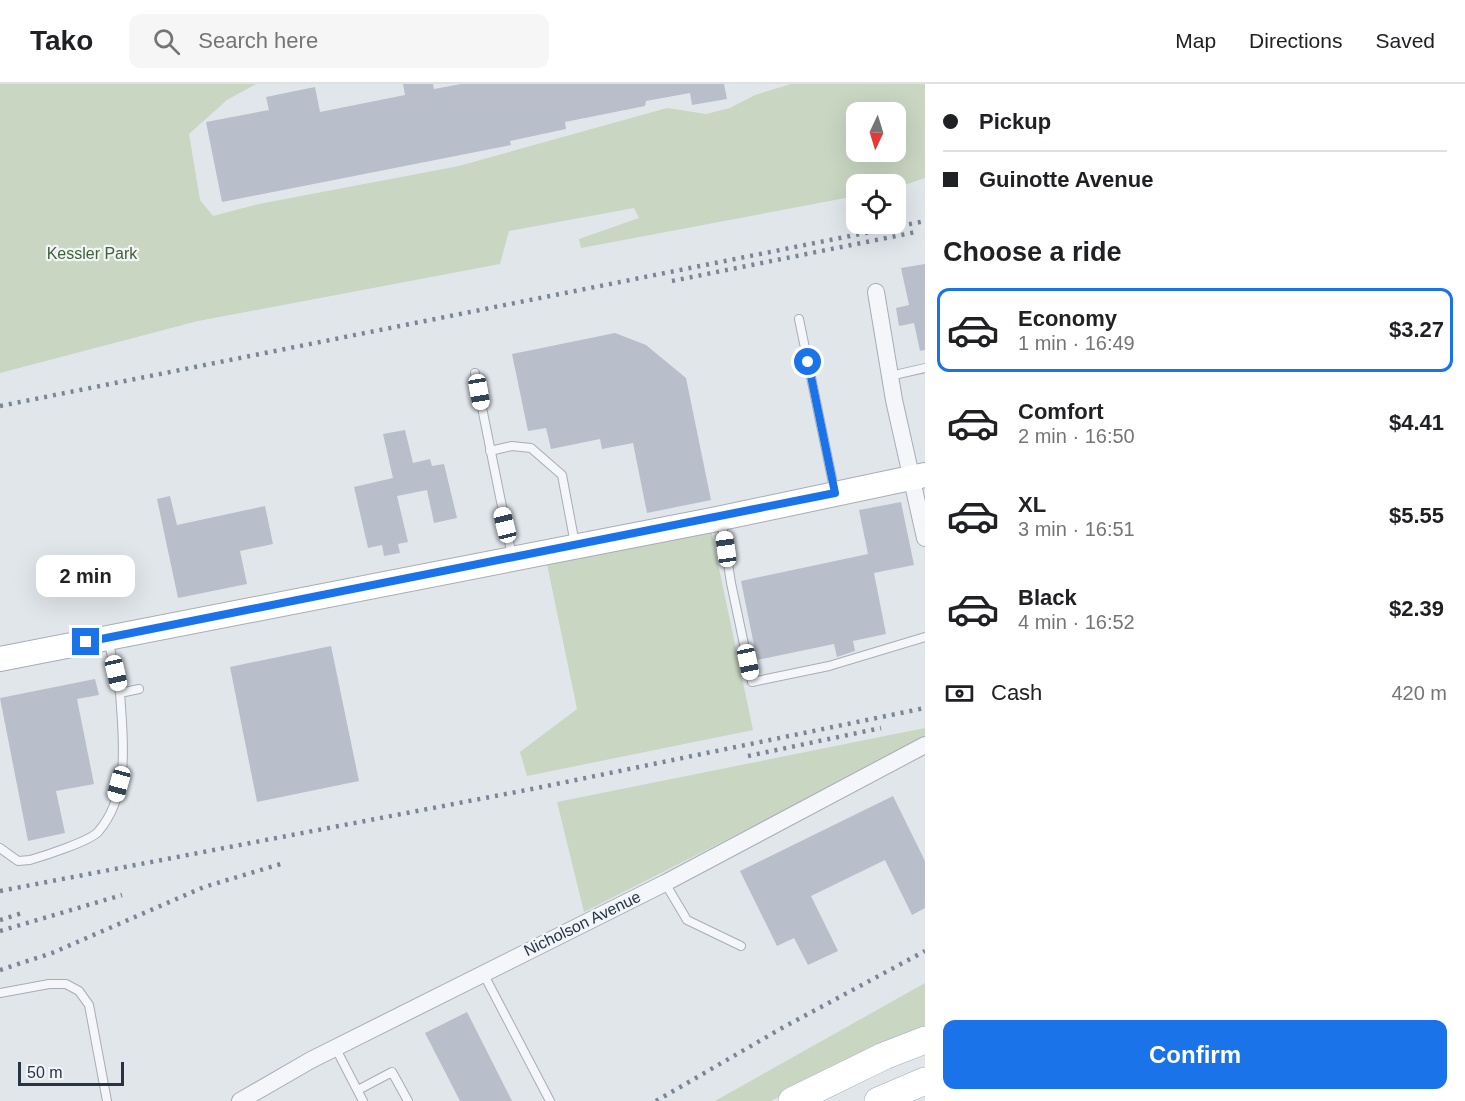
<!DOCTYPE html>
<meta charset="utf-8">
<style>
body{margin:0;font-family:Helvetica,sans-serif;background:#f6f6f6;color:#202124;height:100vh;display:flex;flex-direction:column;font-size:22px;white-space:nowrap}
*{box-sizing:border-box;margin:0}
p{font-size:20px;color:#757577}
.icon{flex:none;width:33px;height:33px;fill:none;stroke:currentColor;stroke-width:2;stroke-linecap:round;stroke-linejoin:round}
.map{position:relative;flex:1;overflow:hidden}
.sheet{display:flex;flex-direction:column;background:#fff;width:540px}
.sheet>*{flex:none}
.guide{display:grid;align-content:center;height:132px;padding:0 18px;background:#fff}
.needle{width:39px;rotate:184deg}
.fabs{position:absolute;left:846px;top:18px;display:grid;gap:12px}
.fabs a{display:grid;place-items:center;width:60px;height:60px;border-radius:12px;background:#fff;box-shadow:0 6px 24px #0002;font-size:30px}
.scale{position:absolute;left:18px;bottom:15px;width:106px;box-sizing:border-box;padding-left:6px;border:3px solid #283445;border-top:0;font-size:16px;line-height:21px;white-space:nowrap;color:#283445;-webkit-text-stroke:4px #f1f5f8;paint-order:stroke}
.end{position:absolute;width:27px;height:27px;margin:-14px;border:8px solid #1a73e8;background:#fff;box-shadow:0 0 0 3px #fff}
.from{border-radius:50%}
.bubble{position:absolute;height:42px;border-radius:12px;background:#fff;box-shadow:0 6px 24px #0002;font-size:20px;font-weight:700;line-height:42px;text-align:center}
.car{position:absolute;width:18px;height:36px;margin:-18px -9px;border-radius:8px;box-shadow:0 0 4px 2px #0007;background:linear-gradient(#fff 24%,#345 0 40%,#fff 0 76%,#345 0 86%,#fff 0)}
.guide b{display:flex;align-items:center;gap:21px;height:57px;font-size:22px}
.guide b+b{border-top:2px solid #e0e0e0}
.guide i{width:15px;height:15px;background:#202124}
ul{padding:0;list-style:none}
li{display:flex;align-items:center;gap:18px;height:84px;margin:0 12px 9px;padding:0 6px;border:3px solid transparent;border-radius:12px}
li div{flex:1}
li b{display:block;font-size:22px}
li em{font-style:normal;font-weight:700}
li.on{border-color:#1a73e8}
li>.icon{width:54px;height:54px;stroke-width:1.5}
h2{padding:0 18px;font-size:27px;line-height:72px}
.pay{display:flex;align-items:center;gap:15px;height:66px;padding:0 18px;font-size:22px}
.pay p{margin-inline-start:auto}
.button{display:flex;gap:12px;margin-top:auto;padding:12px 18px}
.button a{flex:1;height:69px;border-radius:12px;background:#1a73e8;color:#fff;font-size:24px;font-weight:700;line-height:69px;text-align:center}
header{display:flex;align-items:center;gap:36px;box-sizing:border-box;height:84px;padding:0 30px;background:#fff;border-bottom:2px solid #e0e0e0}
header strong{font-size:28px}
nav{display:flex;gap:33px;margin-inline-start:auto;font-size:21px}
.search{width:420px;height:54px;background:#f6f6f6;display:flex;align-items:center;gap:15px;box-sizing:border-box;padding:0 21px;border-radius:12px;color:#757577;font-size:22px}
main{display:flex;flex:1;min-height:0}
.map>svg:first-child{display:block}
.green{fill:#c8d6c2;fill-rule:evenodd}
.building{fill:#b8bfca}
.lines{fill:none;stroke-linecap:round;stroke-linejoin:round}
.lane-casing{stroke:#a6adb6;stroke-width:10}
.street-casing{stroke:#a6adb6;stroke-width:18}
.secondary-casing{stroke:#a6adb6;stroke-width:26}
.primary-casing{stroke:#9faab8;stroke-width:28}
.lane{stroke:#f5f6f9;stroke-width:8}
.street{stroke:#f5f6f9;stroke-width:16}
.secondary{stroke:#fff;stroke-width:24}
.primary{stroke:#fff;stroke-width:27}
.rail{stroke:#798696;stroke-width:4.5;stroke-dasharray:3 6;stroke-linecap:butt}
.route{stroke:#1a73e8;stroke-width:8}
.labels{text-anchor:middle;stroke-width:4.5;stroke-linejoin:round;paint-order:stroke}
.park-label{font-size:16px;fill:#3f6234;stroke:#f1f5f8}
.street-label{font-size:16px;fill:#283445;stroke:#f1f5f8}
</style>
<header>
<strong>Tako</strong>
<div class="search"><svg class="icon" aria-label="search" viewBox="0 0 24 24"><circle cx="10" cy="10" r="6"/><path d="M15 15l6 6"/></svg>Search here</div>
<nav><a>Map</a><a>Directions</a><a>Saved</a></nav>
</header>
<main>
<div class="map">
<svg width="925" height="1017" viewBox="0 0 925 1017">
<rect width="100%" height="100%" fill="#e1e6eb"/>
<path class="green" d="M 0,0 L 256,0 L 227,16 L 189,50 L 200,116 L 213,132 L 259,120 L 459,82 L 667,24 L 706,30 L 730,24 L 755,11 L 791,0 L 925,0 L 925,94 L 896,104 L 896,100 L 856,100 L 856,112 L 581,164 L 579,155 L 639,134 L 634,124 L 509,147 L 500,180 L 198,237 L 0,289 ZM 896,28 L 896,68 L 856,68 L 856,28 Z
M 711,446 L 753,646 L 527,692 L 520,668 L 577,625 L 547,480 Z
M 925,644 L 925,655 L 584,828 L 557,718 Z
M 925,899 L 925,945 L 821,991 L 771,1017 L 715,1017 Z"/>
<path class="building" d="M 403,0 L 433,0 L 434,5 L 461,0 L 724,0 L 727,15 L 692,21 L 690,9 L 646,17 L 645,22 L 565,38 L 566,45 L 510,57 L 511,61 L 222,118 L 206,38 L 269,26 L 266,13 L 315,3 L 320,28 L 405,11 Z
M 925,180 L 925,266 L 920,267 L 914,239 L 899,242 L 896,224 L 909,221 L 901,184 Z
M 615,249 L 646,261 L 686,294 L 711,416 L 647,429 L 633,359 L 602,365 L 600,355 L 551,365 L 546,344 L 528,347 L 512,270 Z
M 405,346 L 413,379 L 430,375 L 432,382 L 444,380 L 457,434 L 434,439 L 427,406 L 397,412 L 408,458 L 398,460 L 400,469 L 384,472 L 382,461 L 368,464 L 354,403 L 393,394 L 383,350 Z
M 170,412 L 177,441 L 265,422 L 273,460 L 240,467 L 247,500 L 178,514 L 157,415 Z
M 901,418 L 914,481 L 874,489 L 886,550 L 853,557 L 855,567 L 837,573 L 834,560 L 757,576 L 741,497 L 868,470 L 859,426 Z
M 331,562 L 359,697 L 257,718 L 230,583 Z
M 95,595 L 99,611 L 77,615 L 94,700 L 56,707 L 65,749 L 28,757 L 0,614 Z
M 893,712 L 925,777 L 925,824 L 912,831 L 885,776 L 811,812 L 838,867 L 808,881 L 794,854 L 777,862 L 740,787 Z
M 467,928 L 512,1017 L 460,1017 L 425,949 Z"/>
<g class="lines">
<g class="lane-casing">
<path id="lane" d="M 799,235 L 835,409
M 475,289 L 512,472
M 890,292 L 925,284
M 490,367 L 512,362 L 531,364 L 562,391 L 575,460
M 721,435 L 731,499 L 752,598 L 829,582 L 925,553
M 108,555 L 120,609 L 139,605
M 0,764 L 18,777 L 30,776 C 44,772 90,757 98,748 C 131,710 123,654 120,609
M 665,799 L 687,836 L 741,862
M 483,889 L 550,1017
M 0,909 L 49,900 L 66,900 L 79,907 L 89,921 L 107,1017
M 335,963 L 363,1017
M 358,1006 L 392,988 L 408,1017"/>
</g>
<g class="street-casing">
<path id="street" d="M 876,208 L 894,316 L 925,454
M 240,1017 L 311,976 L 665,799 L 925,661"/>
</g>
<g class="secondary-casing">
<path id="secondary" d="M 0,575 L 712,436 L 925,391"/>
</g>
<g class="primary-casing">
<path id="primary" d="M 792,1017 L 884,972 L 925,956
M 878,1017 L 925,997"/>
</g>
<use href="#lane" class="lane"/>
<use href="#street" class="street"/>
<use href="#secondary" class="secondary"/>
<use href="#primary" class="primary"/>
<path class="rail" d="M 672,197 L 916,148
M 0,322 L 925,137
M 748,672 L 881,644
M 0,807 L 537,704 L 925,624
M 0,836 L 22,829
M 0,847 L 122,811
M 0,886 L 52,869 L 204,803 L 284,779
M 656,1017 L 782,944 L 925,867"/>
</g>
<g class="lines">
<path class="route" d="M 86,558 L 835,409 L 808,278"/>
</g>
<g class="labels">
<g class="park-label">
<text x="92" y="175">Kessler Park</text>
</g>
<g class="street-label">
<text transform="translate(582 839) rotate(-26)" y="6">Nicholson Avenue</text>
</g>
</g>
</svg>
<div class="fabs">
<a><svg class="needle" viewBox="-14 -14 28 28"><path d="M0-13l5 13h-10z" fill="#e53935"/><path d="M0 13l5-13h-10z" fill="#757577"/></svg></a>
<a><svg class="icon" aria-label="locate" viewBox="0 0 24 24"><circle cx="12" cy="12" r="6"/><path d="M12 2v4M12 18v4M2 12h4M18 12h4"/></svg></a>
</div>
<div class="scale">50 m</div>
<i class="end from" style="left:808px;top:278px"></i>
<i class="end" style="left:86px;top:558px"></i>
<div class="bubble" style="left:36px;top:471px;width:99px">2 min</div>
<i class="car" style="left:479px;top:308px;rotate:170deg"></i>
<i class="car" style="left:505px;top:441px;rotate:346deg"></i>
<i class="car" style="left:726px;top:465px;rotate:352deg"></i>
<i class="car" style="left:748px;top:578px;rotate:168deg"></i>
<i class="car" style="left:116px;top:589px;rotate:167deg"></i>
<i class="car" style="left:119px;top:700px;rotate:195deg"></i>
</div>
<section class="sheet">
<div class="guide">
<b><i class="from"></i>Pickup</b>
<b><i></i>Guinotte Avenue</b>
</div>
<h2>Choose a ride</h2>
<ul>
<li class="on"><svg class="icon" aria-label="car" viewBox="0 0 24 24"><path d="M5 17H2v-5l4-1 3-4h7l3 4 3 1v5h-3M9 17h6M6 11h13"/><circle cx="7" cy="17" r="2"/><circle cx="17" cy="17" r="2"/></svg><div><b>Economy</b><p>1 min · 16:49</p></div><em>$3.27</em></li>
<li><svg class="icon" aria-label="car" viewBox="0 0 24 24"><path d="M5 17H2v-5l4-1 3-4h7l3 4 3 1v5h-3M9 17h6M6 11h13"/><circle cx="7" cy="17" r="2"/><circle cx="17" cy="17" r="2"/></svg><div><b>Comfort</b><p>2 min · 16:50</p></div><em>$4.41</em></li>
<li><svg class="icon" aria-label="car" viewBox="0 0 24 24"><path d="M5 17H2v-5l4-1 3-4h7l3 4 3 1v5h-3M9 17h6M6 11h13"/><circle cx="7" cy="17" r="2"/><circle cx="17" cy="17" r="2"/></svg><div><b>XL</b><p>3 min · 16:51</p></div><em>$5.55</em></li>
<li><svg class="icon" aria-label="car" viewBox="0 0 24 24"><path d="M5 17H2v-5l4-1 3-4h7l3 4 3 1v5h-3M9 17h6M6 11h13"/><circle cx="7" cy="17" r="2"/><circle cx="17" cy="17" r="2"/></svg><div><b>Black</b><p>4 min · 16:52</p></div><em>$2.39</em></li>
</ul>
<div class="pay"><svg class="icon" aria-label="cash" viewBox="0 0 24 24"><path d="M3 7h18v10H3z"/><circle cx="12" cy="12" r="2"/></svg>Cash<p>420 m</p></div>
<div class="button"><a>Confirm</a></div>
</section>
</main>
